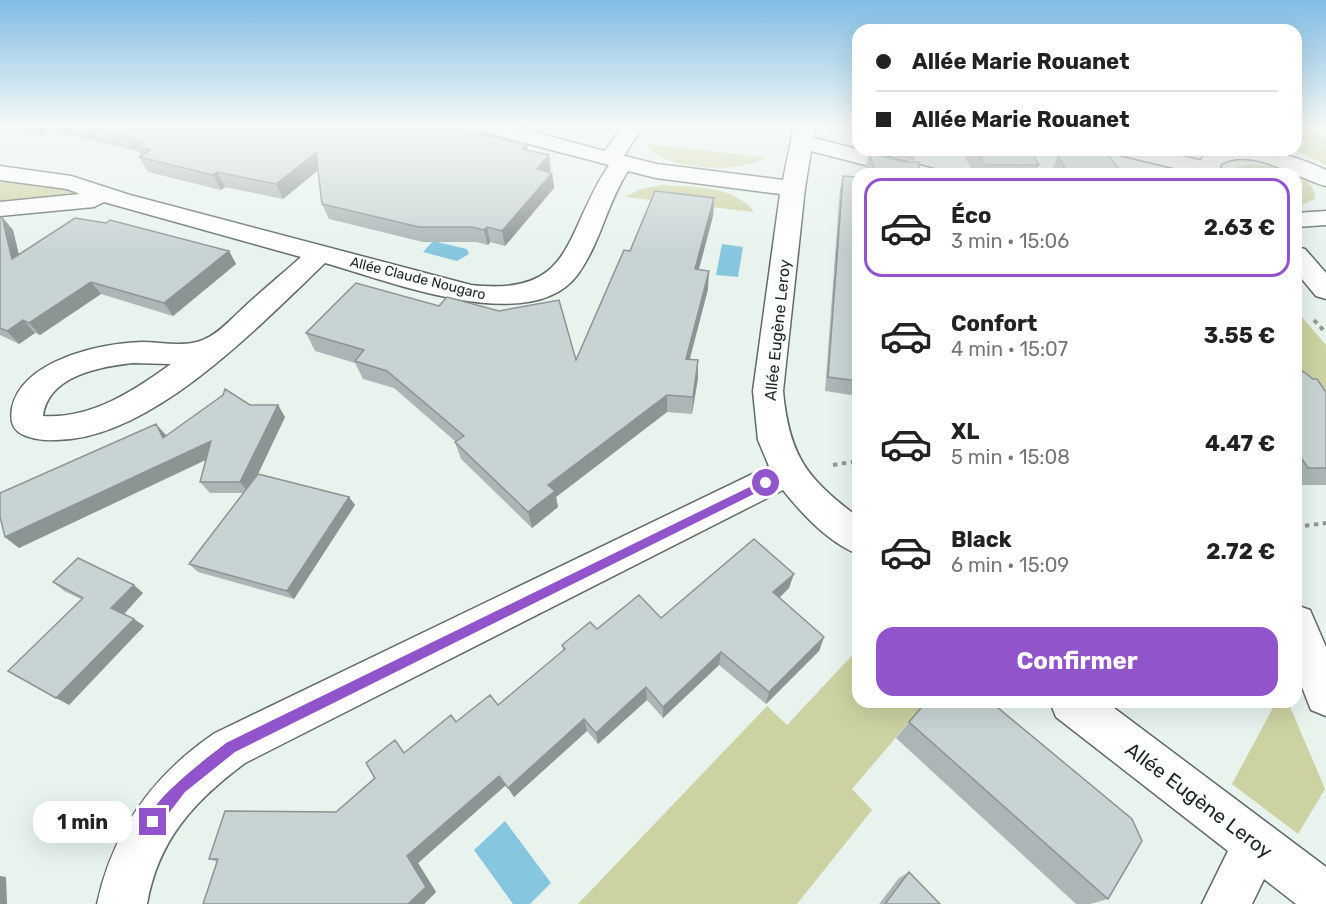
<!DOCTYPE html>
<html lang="fr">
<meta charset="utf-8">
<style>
body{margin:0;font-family:Rubik,sans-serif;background:#f6f6f6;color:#222;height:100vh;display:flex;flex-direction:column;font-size:22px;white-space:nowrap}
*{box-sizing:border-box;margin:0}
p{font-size:20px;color:#767676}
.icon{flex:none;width:33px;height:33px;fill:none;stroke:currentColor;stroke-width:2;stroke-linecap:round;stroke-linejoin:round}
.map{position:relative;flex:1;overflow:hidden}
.panel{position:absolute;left:852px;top:168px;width:450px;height:540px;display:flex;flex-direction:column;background:#fff;border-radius:18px;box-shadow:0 6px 24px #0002}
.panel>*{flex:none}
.hud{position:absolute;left:852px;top:24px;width:450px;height:132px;border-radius:18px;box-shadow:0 6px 24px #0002;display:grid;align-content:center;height:132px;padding:0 24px;background:#fff}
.end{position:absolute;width:27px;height:27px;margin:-14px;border:8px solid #9254ca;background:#fff;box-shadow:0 0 0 3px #fff}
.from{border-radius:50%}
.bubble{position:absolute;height:42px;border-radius:18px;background:#fff;box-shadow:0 6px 24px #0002;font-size:20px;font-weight:700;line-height:42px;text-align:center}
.hud b{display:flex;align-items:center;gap:21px;height:57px;font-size:22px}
.hud b+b{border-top:2px solid #e0e0e0}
.hud i{width:15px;height:15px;background:#222}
ul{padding:10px 0 0;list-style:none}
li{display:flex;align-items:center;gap:18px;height:99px;margin:0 12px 9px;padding:0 12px;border:3px solid transparent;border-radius:18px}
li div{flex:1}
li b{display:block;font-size:22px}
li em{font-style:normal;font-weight:700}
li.current{border-color:#9254ca}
li>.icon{width:54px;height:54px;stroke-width:1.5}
.button{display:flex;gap:12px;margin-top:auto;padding:12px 24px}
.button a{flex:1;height:69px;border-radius:18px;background:#9254ca;color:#fff;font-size:24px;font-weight:700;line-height:69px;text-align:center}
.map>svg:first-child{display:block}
.green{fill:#ccd2a1}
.water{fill:#86c7df}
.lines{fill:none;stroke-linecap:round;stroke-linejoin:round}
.minor-casing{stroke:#616a66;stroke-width:3}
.major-casing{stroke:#616a66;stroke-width:3}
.path{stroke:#919996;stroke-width:4;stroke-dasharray:4.5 4.5;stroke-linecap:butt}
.minor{fill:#fff;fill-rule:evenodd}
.major{fill:#fff;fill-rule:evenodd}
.wall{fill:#acb6b6}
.shaded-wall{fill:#8c9494}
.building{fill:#c8d4d4;stroke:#8c9494;stroke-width:1.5}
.route{fill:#9254ca}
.labels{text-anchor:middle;stroke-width:4.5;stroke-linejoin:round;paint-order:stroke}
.far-street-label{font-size:14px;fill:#1e2221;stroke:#fafffd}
.street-label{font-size:16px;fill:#1e2221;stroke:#fafffd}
.near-street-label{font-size:20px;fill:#1e2221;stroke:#fafffd}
</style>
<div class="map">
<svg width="1326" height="904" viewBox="0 0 1326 904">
<rect width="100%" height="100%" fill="#e8f3ee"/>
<path class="green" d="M 1296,129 L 1326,135 L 1326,165 L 1295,150 Z
M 647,144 L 766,157 C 745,174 660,171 647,144 Z
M 1249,165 L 1276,167 L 1294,174 L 1232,174 L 1239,167 Z
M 1296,175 C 1306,180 1316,187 1315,199 L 1299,206 L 1296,206 Z
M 0,178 L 81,192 L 81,196 L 0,204 Z
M 662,185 C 692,187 735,185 754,212 L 625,197 L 641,189 Z
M 1296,310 L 1326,345 L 1326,410 L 1296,375 Z
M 858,649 L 858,702 L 926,702 L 852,789 L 872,810 L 797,904 L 578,904 L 767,706 L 787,725 Z
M 1276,702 L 1288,702 L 1325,789 L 1298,834 L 1232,784 Z"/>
<path class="water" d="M 433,241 L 467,249 L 469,254 L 457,261 L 423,252 Z
M 722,244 L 743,247 L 738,277 L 716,275 Z
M 505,821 L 551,883 L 530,904 L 513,904 L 474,850 Z"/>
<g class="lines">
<g class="minor-casing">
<path id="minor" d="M 476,126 L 511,126 L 605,151 L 622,126 L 643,126 L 624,156 L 657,164 L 783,180 L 794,126 L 815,126 L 814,138 L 934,169 L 938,174 L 900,174 L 811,151 L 805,188 L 783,391 C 789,456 807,479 858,517 L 858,554 C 829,543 802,514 783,490 L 245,763 C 194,801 158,840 147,904 L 97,904 C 113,830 153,775 215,733 L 769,466 L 758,440 L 753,391 L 780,194 L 656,178 L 628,171 C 607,203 601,242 578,274 C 531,339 387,280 325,263 C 261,324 162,428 71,439 C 55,440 42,442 26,436 C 12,431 10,421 12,408 C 22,360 101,343 142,342 C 162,342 186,348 205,339 C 219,333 229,321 240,311 C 260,292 281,275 301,257 L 104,202 L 94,207 L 0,216 L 0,202 L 80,194 L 67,189 L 0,180 L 0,166 L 71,176 L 130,195 L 471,285 C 576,297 563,233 609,165 L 479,131 ZM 132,363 L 171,364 C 134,391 91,419 43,416 C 48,376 99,367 132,363 Z
M 1117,150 L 1156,150 L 1215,164 L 1218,169 L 1215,174 L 1199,174 L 1120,155 Z
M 1296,605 L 1310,610 L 1326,647 L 1326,716 L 1311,710 L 1296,672 Z
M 1050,702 L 1106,702 L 1326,867 L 1326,904 L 1296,904 L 1264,879 L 1252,904 L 1202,904 L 1228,851 L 1056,717 Z"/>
</g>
<g class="major-casing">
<path id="major" d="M 1213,150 C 1257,150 1285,150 1326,170 L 1326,186 C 1297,179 1252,146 1221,164 L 1219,174 L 1195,174 L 1203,156 Z
M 1326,211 L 1326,225 L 1296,227 L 1296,213 Z
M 1296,247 L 1305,249 L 1326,273 L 1326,299 L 1316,296 L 1296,272 Z"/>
</g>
<path class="path" d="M 1314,320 L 1326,333
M 833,465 L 858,461
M 1296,527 L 1326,523"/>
<use href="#minor" class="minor"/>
<use href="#major" class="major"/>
</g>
<path class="wall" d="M 0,126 L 438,126 L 528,150 L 551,170 L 549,172 L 552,173 L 554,188 L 505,246 L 490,242 L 488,245 L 476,242 L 423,242 L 329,219 L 322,204 L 318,170 L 283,199 L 225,187 L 221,190 L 148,172 L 139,157 L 141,156 L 139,152 L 50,130 L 40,136 Z
M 851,126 L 858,126 L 858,145 Z
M 869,150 L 917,150 L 914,161 Z
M 961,150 L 1030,150 L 1039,165 L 1034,174 L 974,174 Z
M 869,153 L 919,174 L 868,174 L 865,167 Z
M 1058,155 L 1123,174 L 1054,174 L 1052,169 Z
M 843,176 L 858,177 L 858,396 L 825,391 L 840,190 Z
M 714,198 L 713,216 L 699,269 L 708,289 L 690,359 L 698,378 L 692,414 L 667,412 L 556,497 L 558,507 L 532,528 L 461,459 L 455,442 L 456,442 L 394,388 L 363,379 L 355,363 L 315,351 L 306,333 L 576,360 L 630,251 Z
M 2,217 L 13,230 L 19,255 L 229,251 L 236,264 L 173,316 L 101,294 L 40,335 L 35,333 L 19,344 L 0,335 L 0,218 Z
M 1296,366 L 1326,392 L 1326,485 L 1296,485 Z
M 250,405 L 278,405 L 285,417 L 258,474 L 349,497 L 355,505 L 294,599 L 198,572 L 189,564 L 243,493 L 210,493 L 200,482 L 206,460 L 19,548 L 5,537 L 156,424 L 166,436 Z
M 53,582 L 143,593 L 124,614 L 134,619 L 144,626 L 69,705 L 81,599 L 64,591 Z
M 789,588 L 779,598 L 824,637 L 819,651 L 766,704 L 719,665 L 663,718 L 647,700 L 598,744 L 587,731 L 514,797 L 506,785 L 418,863 L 436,892 L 424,904 L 203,904 L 217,862 L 209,859 L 336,812 L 406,751 L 456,722 L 498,705 L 563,651 L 562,645 L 597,629 L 661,618 Z
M 926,702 L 1108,899 L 1090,904 L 1076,904 L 896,738 Z
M 909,872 L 940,904 L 879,904 L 899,878 Z"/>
<path class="shaded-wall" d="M 32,126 L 46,126 L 50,130 L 40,136 Z
M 527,144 L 529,159 L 522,149 Z
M 316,153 L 322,167 L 283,199 L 276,184 Z
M 549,155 L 551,170 L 539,184 L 537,169 Z
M 217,172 L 225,187 L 221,190 L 213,175 Z
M 552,173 L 554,188 L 505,246 L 502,231 Z
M 714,198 L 713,216 L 694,287 L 695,269 Z
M 2,217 L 13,230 L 23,272 L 12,259 Z
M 487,227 L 490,242 L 488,245 L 484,230 Z
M 229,251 L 236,264 L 173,316 L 164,303 Z
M 709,271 L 708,289 L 685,376 L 686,359 Z
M 91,282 L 101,294 L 40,335 L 29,323 Z
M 23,320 L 35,333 L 19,344 L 7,331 Z
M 698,360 L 698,378 L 692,414 L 693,397 Z
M 667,395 L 667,412 L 556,497 L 558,507 L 532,528 L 528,512 L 548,485 Z
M 278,405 L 285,417 L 249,493 L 240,482 Z
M 156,424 L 167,436 L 163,438 Z
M 211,441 L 220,453 L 19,548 L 5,537 Z
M 349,497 L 355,505 L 294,599 L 287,591 Z
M 794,574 L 789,588 L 770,607 L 773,592 Z
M 134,585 L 143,593 L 122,616 L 111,608 Z
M 134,619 L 144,626 L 69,705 L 56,698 Z
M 824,637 L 819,651 L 766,704 L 769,692 Z
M 721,652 L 719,665 L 663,718 L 663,707 Z
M 646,687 L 647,700 L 598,744 L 596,733 Z
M 584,719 L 587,731 L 514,797 L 508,788 Z
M 499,776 L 506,785 L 418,863 L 436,892 L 424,904 L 408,904 L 407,856 Z
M 0,876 L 6,877 L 7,904 L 0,904 Z"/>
<path class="building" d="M 81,126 L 438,126 L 527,144 L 522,149 L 549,155 L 537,169 L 552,173 L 502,231 L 487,227 L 484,230 L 472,227 L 419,227 L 322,204 L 316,153 L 276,184 L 217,172 L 213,175 L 139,157 L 150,150 L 136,147 L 145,141 Z
M 977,150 L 1030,150 L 1039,165 L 985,165 Z
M 869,153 L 903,162 L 919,162 L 919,174 L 876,174 Z
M 1058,155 L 1108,155 L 1123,174 L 1068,174 Z
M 843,176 L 858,177 L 858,381 L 828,377 Z
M 655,191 L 714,198 L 695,269 L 709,271 L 686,359 L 698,360 L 693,397 L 667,395 L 548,485 L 555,491 L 528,512 L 455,442 L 464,436 L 387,371 L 355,361 L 364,350 L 306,333 L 356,283 L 439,306 L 447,297 L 499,311 L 559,300 L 576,360 L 624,250 L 630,251 Z
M 2,217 L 12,259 L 75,218 L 106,223 L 110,220 L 229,251 L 164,303 L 91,282 L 29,323 L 23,320 L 7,331 L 0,328 L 0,218 Z
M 1296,366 L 1313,379 L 1317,379 L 1326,392 L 1326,468 L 1308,468 L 1296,450 Z
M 225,389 L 250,405 L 278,405 L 240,482 L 200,482 L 211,441 L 5,537 L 0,517 L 0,493 L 156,424 L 163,438 L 223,395 Z
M 258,474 L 349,497 L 287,591 L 189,564 Z
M 754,539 L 794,574 L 773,592 L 824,637 L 769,692 L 721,652 L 663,707 L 646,687 L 596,733 L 584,719 L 508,788 L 499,776 L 407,856 L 426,887 L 408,904 L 203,904 L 218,859 L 209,859 L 225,811 L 336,812 L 375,778 L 366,763 L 395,740 L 404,753 L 451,715 L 456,722 L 490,695 L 498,705 L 565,649 L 562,645 L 590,622 L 597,629 L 639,595 L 661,618 Z
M 78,558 L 134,585 L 111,608 L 134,619 L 56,698 L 8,671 L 83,598 L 53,582 Z
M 926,702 L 991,702 L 1132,819 L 1142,841 L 1108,899 L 909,722 Z
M 909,872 L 940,904 L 885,904 Z"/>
<linearGradient id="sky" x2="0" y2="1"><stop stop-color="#81bce4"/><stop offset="0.5" stop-color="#f5faf7"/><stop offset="1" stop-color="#f5faf7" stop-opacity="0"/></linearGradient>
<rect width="1326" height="252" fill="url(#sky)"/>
<path class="route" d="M 766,479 L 772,483 L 770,486 L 235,752 L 185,792 L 158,827 L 148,827 C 140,807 210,756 226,743 Z"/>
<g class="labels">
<g class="far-street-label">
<text transform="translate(418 278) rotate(14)" y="5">Allée Claude Nougaro</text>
</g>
<g class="street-label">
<text transform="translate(777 330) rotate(-84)" y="6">Allée Eugène Leroy</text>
</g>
<g class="near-street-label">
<text transform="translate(1199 800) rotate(37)" y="7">Allée Eugène Leroy</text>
</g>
</g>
</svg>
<i class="end from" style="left:766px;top:483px"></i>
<i class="end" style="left:153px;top:822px"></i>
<div class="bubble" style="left:33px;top:801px;width:99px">1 min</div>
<div class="hud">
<b><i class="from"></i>Allée Marie Rouanet</b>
<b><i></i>Allée Marie Rouanet</b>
</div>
<section class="panel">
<ul>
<li class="current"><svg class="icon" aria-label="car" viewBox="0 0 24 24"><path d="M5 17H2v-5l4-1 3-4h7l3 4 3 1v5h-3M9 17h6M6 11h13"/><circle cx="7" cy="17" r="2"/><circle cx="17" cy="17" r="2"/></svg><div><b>Éco</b><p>3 min · 15:06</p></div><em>2.63 €</em></li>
<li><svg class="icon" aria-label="car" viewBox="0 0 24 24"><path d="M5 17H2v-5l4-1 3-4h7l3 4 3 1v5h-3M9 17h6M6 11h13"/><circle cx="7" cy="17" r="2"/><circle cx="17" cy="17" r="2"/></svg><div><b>Confort</b><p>4 min · 15:07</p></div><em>3.55 €</em></li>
<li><svg class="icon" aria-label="car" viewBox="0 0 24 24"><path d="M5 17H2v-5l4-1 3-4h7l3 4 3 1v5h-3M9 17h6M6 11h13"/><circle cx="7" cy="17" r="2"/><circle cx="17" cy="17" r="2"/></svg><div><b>XL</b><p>5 min · 15:08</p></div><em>4.47 €</em></li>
<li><svg class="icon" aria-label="car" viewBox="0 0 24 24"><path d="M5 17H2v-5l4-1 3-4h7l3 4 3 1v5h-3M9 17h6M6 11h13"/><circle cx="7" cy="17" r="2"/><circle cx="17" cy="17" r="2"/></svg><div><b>Black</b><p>6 min · 15:09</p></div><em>2.72 €</em></li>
</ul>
<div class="button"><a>Confirmer</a></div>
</section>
</div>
